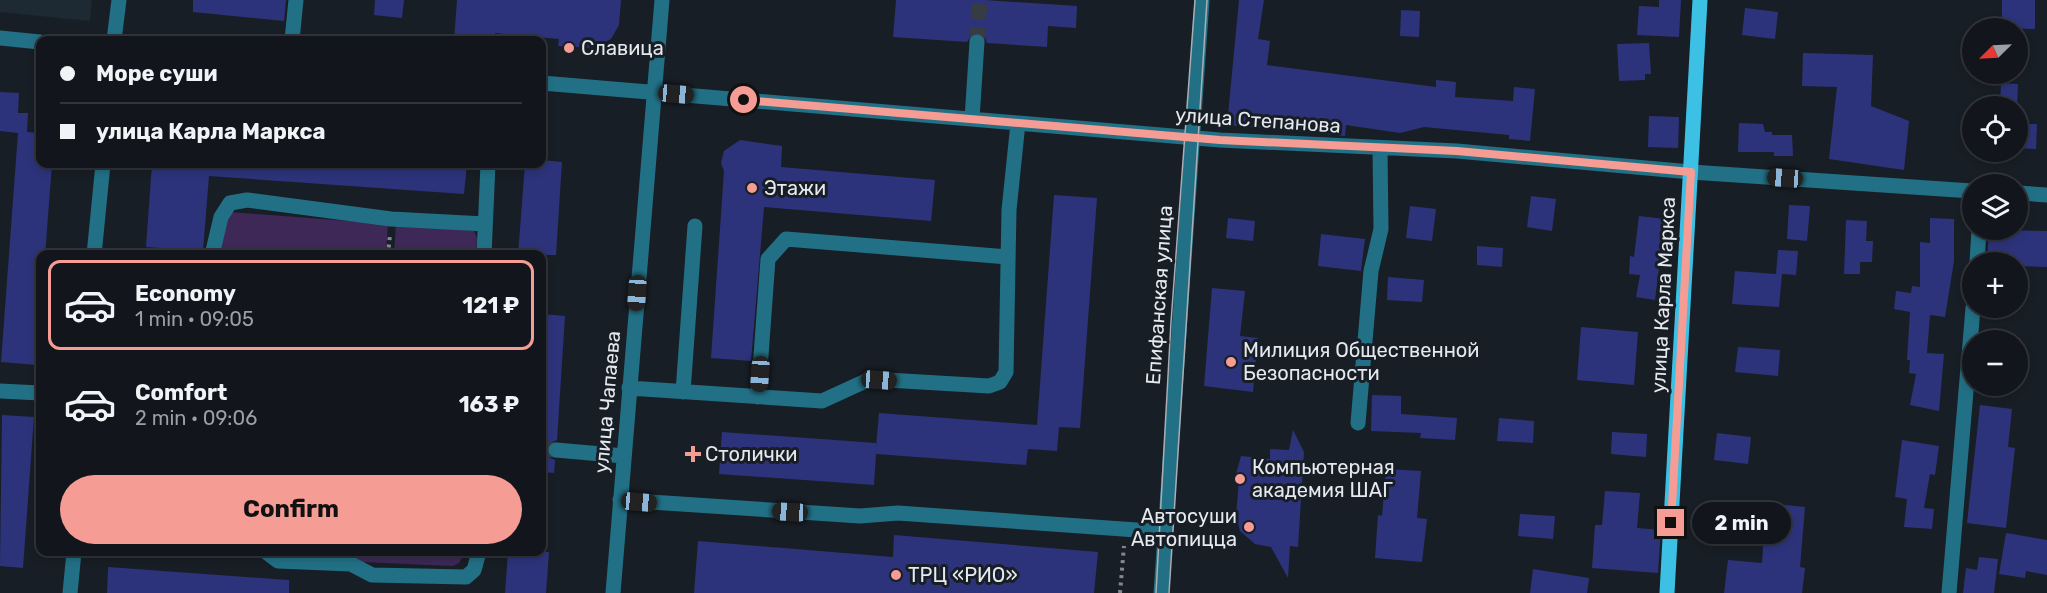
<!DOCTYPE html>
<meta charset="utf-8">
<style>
body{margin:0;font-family:Rubik,sans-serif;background:#1f2329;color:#f1f3f6;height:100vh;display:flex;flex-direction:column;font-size:22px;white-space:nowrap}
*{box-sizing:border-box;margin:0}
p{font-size:20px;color:#9c9fa3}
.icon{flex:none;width:33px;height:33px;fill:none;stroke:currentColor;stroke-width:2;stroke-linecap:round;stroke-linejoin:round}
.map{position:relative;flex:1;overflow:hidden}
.panel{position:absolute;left:36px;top:250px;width:510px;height:306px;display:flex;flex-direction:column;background:#12161c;border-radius:12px;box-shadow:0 3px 9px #0003,0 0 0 2px #31353b}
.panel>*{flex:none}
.top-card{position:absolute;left:36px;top:36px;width:510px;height:132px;border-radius:12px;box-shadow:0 3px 9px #0003,0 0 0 2px #31353b;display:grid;align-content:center;height:132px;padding:0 24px;background:#12161c}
.needle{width:39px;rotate:246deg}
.controls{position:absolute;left:1962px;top:18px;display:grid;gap:12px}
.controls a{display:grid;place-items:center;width:66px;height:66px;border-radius:50%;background:#12161c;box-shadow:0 3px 9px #0003,0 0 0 2px #31353b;font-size:30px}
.end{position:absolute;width:27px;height:27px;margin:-14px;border:8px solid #f59c95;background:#111;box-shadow:0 0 0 3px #111}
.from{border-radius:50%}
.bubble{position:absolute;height:42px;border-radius:21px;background:#12161c;box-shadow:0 3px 9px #0003,0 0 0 2px #31353b;font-size:20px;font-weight:700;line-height:42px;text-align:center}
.car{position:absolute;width:18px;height:36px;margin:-18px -9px;border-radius:8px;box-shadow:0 0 4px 2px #0007;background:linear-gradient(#222 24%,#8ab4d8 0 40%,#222 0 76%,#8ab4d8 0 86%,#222 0)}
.top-card b{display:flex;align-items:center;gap:21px;height:57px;font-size:22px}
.top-card b+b{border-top:2px solid #31353b}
.top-card i{width:15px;height:15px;background:#f1f3f6}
ul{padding:10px 0 0;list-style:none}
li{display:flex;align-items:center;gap:18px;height:90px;margin:0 12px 9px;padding:0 12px;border:3px solid transparent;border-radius:12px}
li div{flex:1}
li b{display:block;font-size:22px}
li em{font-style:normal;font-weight:700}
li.on{border-color:#f59c95}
li>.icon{width:54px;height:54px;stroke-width:1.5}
.button{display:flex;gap:12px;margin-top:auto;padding:12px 24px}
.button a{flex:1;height:69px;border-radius:36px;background:#f59c95;color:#111;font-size:24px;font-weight:700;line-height:69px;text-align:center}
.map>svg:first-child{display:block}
.built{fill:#1d2933}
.green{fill:#3d2857}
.building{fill:#2d337a}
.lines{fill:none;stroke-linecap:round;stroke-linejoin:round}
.minor-tunnel{stroke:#373c43;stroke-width:15;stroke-dasharray:15 8;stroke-linecap:butt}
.path{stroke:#83888e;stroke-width:4;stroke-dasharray:3 4.5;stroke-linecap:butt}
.minor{stroke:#227085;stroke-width:15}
.major{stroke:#3cc0e4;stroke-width:15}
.tram{stroke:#aaaeb4;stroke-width:1.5}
.route{stroke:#f59c95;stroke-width:8}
.poi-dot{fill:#f59c95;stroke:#181e25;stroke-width:2}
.labels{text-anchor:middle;stroke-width:6;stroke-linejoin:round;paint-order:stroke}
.poi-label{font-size:20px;fill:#e5e9ee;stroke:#181e25;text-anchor:start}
.street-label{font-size:20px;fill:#e5e9ee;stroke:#181e25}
</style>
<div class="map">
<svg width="2047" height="593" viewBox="0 0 2047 593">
<rect width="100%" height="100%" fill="#181e25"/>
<path class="built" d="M 0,0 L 92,0 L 90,21 L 0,12 Z"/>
<path class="green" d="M 230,212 L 388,224 L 386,255 L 217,255 Z
M 396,224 L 474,231 L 477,238 L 476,255 L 394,255 Z
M 348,552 L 465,552 L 459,563 L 453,566 L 362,562 L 351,557 Z"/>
<path class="building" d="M 193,0 L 286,0 L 284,21 L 193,12 Z
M 375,0 L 404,0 L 402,18 L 374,15 Z
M 457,0 L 621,0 L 619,25 L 611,39 L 593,48 L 558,46 L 559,39 L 495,33 L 495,40 L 454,40 Z
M 896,0 L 985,0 L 1077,6 L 1076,28 L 1048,26 L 1047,47 L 987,43 L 985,37 L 978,32 L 972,34 L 967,42 L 893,37 Z
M 1239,0 L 1264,0 L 1258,39 L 1270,41 L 1267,65 L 1436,87 L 1436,80 L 1456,82 L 1455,97 L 1513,101 L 1514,87 L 1535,89 L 1530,141 L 1509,139 L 1509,135 L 1424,127 L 1400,133 L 1346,125 L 1345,136 L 1227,125 Z
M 1659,0 L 1681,0 L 1679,37 L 1637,35 L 1639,6 L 1659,7 Z
M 2002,0 L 2035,0 L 2035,29 L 2002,28 Z
M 1745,8 L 1778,12 L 1775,39 L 1742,35 Z
M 1401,10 L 1420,11 L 1419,37 L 1400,36 Z
M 1649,43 L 1651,74 L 1645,74 L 1645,80 L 1619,81 L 1617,44 Z
M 1803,53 L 1873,55 L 1871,106 L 1909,121 L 1904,170 L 1829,159 L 1837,87 L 1802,86 Z
M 2001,83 L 2018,84 L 2017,106 L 2000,106 Z
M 0,92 L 19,93 L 18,113 L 28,113 L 27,132 L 40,133 L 40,164 L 52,164 L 45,255 L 40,255 L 37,365 L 1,362 L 18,133 L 0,131 Z
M 1649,116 L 1679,117 L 1678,148 L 1648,147 Z
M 1739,123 L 1763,124 L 1765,132 L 1772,132 L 1772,135 L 1792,135 L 1793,156 L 1774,156 L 1774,152 L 1738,152 Z
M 2018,124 L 2037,124 L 2036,149 L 2018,148 Z
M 740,140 L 782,146 L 781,167 L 935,180 L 931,221 L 764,207 L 751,361 L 711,358 L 724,171 L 721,163 L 724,151 Z
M 542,160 L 562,162 L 556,255 L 518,255 L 525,164 L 542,164 Z
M 152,164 L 467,164 L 464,194 L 209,176 L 203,251 L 146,247 Z
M 1054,195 L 1097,198 L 1080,428 L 1059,427 L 1057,451 L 1028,449 L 1026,465 L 876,454 L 874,485 L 719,474 L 722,432 L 876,443 L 876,447 L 879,413 L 1037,425 Z
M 1531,196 L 1556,199 L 1552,231 L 1527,227 Z
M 1789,205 L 1810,206 L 1807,241 L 1787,239 Z
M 1410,206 L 1436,209 L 1432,241 L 1406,238 Z
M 1639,216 L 1665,219 L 1655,300 L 1636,297 L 1640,275 L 1629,274 L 1630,256 L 1634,257 Z
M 1228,218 L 1255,221 L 1253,241 L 1226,238 Z
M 1930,218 L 1954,219 L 1954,261 L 1945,317 L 1930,315 L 1927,353 L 1944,354 L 1939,411 L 1910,405 L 1916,374 L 1909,373 L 1910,360 L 1907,360 L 1910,312 L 1894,309 L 1896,291 L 1911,293 L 1912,286 L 1920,287 L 1920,242 L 1930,243 Z
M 1846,220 L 1867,221 L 1866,241 L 1873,241 L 1872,262 L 1860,262 L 1860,274 L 1844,274 Z
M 1989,230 L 2047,231 L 2047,267 L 2018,266 L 2018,262 L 1987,262 Z
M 1321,234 L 1365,239 L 1361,271 L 1318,266 Z
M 1477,246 L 1503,248 L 1502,267 L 1477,265 Z
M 1778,250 L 1798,251 L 1796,275 L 1782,274 L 1779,307 L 1732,304 L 1735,271 L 1776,274 Z
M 1388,277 L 1424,280 L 1422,302 L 1387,300 Z
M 1212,288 L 1245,291 L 1240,336 L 1258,338 L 1253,392 L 1204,386 Z
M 542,314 L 565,316 L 557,440 L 548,444 L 546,450 L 550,458 L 555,460 L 554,473 L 542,472 Z
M 1581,327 L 1638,332 L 1634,385 L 1577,380 Z
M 1738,347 L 1780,350 L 1778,376 L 1735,372 Z
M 1372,395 L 1401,396 L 1401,414 L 1457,418 L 1455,440 L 1420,438 L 1421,433 L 1371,431 Z
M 1980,405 L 2012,409 L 2008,447 L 2015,448 L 2006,528 L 1967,523 Z
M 2,415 L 34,417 L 23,568 L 0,566 Z
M 1499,418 L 1534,421 L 1533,443 L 1497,441 Z
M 1293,430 L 1304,452 L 1298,547 L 1290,546 L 1288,578 L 1271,547 L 1255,544 L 1240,531 L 1236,515 L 1239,481 L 1234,481 L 1241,456 L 1270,459 L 1270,449 L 1289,450 Z
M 1612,432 L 1647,434 L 1646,457 L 1611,454 Z
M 1717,433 L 1751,437 L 1748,464 L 1714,460 Z
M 1902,440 L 1939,446 L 1935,475 L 1930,474 L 1924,508 L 1934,509 L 1932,529 L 1904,527 L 1907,499 L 1895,497 Z
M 1386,469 L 1421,471 L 1417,518 L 1427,519 L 1422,562 L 1375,558 L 1378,515 L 1382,516 Z
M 1605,491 L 1640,493 L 1637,528 L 1661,530 L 1658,573 L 1592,568 L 1595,525 L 1602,525 Z
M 1766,503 L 1805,507 L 1800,567 L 1805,568 L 1802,593 L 1724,593 L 1728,560 L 1762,563 Z
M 1520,514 L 1555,516 L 1553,539 L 1518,536 Z
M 2006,533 L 2047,540 L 2047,575 L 2026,571 L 2025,578 L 1999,574 Z
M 894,535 L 1098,552 L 1094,593 L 694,593 L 698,541 L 893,557 Z
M 508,552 L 549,552 L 546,593 L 505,593 Z
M 1979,557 L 1998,559 L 1994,593 L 1963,593 L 1966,568 L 1977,570 Z
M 108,567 L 289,580 L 289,593 L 107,593 Z
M 1533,569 L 1589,578 L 1587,593 L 1530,593 Z"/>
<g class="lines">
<path class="minor-tunnel" d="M 977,42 L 980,0
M 542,449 L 556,450"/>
<path class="path" d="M 388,255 L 390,235
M 1120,593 L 1124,546"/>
<path class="minor" d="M 0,38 L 40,42
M 114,40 L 119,0
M 292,40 L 296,0
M 542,83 L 1220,140 L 1457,151 L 1691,172 L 1972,191
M 972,119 L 977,42
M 2018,193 L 2047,195
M 94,255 L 103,164
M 212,255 L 221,217 L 230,203 L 247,200 L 391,219 L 485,224
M 484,255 L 488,164
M 1977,262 L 1979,230
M 629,388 L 822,401 L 870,379 L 989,386 L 1000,382 L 1006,372 L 1009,210 L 1018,123
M 0,391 L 40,393
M 683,392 L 695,226
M 758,397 L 768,259 L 786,239 L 1008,257
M 1358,423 L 1371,271 L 1381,229 L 1380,149
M 556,450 L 624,456
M 620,500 L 860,516 L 898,513 L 1165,532
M 266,552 L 278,561 L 351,564 L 372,575 L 466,577 L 474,570 L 479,552
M 70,593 L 74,552
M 613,593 L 662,0
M 1161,593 L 1202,0
M 1949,593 L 1973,308"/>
<path class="major" d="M 1667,593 L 1700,0"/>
<path class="tram" d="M 1156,593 L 1171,322 L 1195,0
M 1169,593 L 1207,0"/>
</g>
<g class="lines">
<path class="route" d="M 744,100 L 1220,140 L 1457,151 L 1691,172 L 1671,523"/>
</g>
<g class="poi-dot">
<circle cx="569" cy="48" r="6"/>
<circle cx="752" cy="188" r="6"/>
<circle cx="1231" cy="362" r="6"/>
<path d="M690 445h6v6h6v6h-6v6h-6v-6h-6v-6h6z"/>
<circle cx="1240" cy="479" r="6"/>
<circle cx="1249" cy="527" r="6"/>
<circle cx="896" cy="575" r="6"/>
</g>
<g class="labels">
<g class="poi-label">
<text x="581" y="55">Славица</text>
<text x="764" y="195">Этажи</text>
<text x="1243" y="357">Милиция Общественной<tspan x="1243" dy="23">Безопасности</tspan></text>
<text x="705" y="461">Столички</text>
<text x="1252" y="474">Компьютерная<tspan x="1252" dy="23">академия ШАГ</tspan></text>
<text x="1237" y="523" text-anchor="end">Автосуши<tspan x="1237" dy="23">Автопицца</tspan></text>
<text x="908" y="582">ТРЦ «РИО»</text>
</g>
<g class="street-label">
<text transform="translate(1258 120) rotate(4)" y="7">улица Степанова</text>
<text transform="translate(1159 295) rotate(-86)" y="7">Епифанская улица</text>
<text transform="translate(1663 295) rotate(-87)" y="7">улица Карла Маркса</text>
<text transform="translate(607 402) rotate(-85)" y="7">улица Чапаева</text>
</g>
</g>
</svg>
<div class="controls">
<a><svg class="needle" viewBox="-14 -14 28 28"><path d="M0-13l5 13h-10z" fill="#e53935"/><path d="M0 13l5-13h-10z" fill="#9c9fa3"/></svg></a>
<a><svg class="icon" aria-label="locate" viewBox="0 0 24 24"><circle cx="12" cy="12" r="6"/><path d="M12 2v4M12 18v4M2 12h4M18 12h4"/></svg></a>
<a><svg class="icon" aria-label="layers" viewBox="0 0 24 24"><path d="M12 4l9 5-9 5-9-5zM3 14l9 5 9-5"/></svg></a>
<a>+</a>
<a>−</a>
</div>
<i class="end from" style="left:744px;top:100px"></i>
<i class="end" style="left:1671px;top:523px"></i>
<div class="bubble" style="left:1692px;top:502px;width:99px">2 min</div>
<i class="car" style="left:676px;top:94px;rotate:95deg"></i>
<i class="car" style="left:1785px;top:178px;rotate:274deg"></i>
<i class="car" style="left:637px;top:293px;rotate:184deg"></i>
<i class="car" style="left:760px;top:374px;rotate:184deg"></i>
<i class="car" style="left:879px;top:380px;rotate:94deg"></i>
<i class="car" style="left:639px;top:502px;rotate:95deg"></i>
<i class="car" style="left:790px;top:512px;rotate:273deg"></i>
<div class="top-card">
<b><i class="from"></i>Море суши</b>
<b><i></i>улица Карла Маркса</b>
</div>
<section class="panel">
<ul>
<li class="on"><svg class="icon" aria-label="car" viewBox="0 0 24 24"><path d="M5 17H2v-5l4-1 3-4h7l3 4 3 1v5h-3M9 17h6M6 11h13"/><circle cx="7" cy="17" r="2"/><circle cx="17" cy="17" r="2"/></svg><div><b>Economy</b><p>1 min · 09:05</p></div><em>121 ₽</em></li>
<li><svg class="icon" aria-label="car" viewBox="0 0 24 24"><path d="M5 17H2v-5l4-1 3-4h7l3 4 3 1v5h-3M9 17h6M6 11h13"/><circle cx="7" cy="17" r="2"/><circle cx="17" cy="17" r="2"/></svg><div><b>Comfort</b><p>2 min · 09:06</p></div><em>163 ₽</em></li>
</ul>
<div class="button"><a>Confirm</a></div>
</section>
</div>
